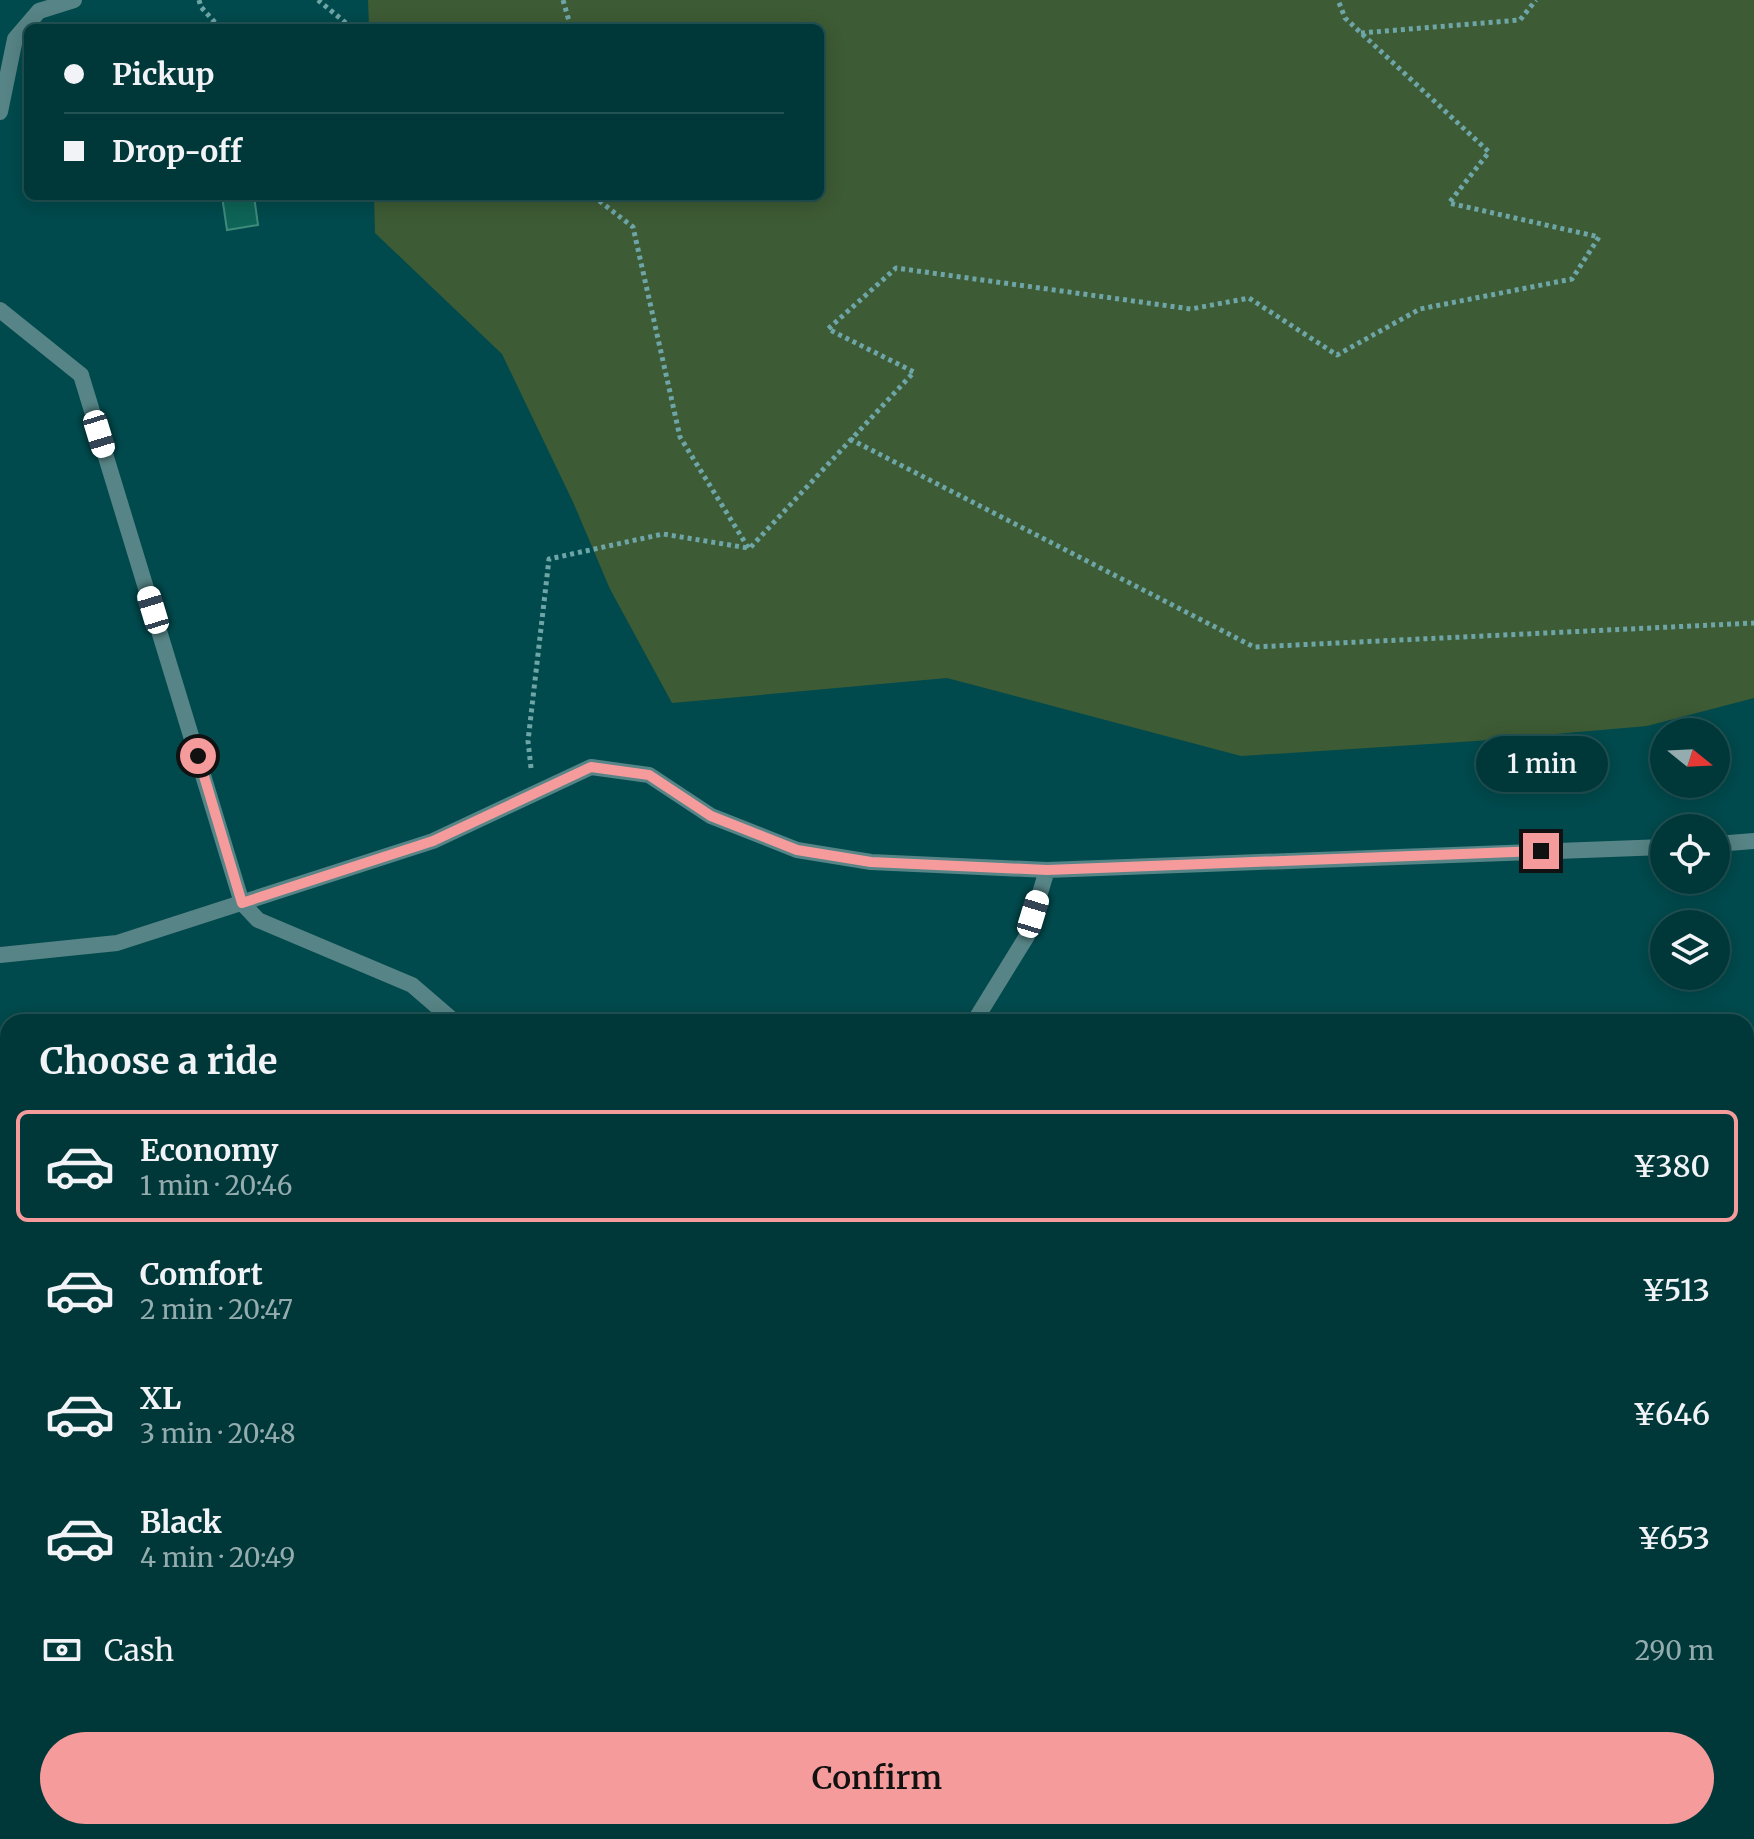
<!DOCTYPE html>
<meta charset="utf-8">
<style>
body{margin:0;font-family:Merriweather,serif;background:#0a3f42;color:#f1f3f6;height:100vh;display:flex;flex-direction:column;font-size:30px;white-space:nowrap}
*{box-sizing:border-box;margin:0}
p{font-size:26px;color:#95acaf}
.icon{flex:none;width:44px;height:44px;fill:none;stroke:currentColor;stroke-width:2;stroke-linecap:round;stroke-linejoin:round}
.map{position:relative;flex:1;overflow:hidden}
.panel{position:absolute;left:0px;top:1014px;width:1754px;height:826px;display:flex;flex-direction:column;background:#00383a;border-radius:24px 24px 0 0;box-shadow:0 4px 20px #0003,0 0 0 2px #225254}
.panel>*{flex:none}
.hud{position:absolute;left:24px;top:24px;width:800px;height:176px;border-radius:12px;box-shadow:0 4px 20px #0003,0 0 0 2px #225254;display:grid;align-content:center;height:176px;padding:0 40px;background:#00383a}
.needle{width:52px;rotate:108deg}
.buttons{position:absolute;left:1650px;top:718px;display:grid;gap:16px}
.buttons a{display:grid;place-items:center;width:80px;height:80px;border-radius:50%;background:#00383a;box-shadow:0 4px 20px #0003,0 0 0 2px #225254;font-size:40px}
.end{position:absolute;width:36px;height:36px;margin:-18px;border:10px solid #f59b9c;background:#111;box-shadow:0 0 0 4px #111}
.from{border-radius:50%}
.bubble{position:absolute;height:56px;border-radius:28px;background:#00383a;box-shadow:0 4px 20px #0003,0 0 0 2px #225254;font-size:26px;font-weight:600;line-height:56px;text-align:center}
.car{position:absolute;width:24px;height:48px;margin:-24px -12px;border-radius:10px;box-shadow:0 0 6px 2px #0007;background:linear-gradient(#fff 24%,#345 0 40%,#fff 0 76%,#345 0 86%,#fff 0)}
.hud b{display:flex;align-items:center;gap:28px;height:76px;font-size:30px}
.hud b+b{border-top:2px solid #225254}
.hud i{width:20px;height:20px;background:#f1f3f6}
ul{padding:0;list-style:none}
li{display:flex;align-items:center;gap:24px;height:112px;margin:0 16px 12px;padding:0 24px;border:4px solid transparent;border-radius:12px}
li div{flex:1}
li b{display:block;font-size:30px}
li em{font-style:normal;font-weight:600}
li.on{border-color:#f59b9c}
li>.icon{width:72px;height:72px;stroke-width:1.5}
h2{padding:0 40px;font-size:36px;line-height:96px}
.pay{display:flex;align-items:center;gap:20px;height:88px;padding:0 40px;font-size:30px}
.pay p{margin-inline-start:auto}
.primary-button{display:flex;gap:16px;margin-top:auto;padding:16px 40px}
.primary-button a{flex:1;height:92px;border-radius:48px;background:#f59b9c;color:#111;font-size:32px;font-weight:600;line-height:92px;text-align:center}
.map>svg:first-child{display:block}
.green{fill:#3d5b35}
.water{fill:#3d64a2}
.building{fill:#0e6457;stroke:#3e8a7b;stroke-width:2}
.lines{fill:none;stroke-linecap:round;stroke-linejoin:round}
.path{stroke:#6ea5a7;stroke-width:5;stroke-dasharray:4 4;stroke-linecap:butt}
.service{stroke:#578486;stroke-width:16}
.minor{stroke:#578486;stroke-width:16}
.tertiary{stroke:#578486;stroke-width:16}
.trunk{stroke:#66d3d8;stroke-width:22}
.route{stroke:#f59b9c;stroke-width:10}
</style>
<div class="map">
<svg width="1754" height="1839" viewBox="0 0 1754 1839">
<rect width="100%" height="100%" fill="#004a4d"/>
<path class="green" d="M 368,0 L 1754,0 L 1754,698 L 1647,726 L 1476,741 L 1241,756 L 947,678 L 672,703 L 610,589 L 573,502 L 502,354 L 375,233 L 374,196 L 820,196 L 820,28 L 369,28 Z"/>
<path class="water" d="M 1754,1357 L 1754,1564 L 1746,1570 L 1746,1363 Z
M 824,1832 L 1408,1832 L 1400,1839 L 795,1839 Z"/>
<path class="building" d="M 222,196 L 254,196 L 258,225 L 227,230 Z"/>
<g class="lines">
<path class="path" d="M 199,0 L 201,7 L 220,28
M 318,0 L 352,28
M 563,0 L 571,28
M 1361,33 L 1520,20 L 1536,0
M 593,196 L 633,227 L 680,437 L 749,549 L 914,372 L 828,329 L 896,268 L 1191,309 L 1249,298 L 1337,355 L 1420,309 L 1572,279 L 1599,237 L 1449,203 L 1489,152 L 1345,18 L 1338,0
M 850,439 L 1254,647 L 1754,623
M 531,768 L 528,741 L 549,559 L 663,534 L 748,548
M 1746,1305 L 1754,1299
M 1746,1819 L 1754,1816
M 440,1839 L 471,1832
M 1701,1839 L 1717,1832"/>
<path class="service" d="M 0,112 L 15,39 L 39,11 L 74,0
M 81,375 L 242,903
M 0,1171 L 8,1160
M 0,1367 L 8,1363"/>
<path class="minor" d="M 0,310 L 81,375
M 1716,844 L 1754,841
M 242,903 L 258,920 L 412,985 L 455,1022
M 0,955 L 117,943 L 433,841 L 591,767 L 649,775 L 711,816 L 797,850 L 871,862 L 1047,870 L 1664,847
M 974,1022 L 1027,936 L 1047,870
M 1746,1055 L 1754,1054"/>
<path class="tertiary" d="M 1746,1257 L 1754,1252
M 0,1773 L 8,1771"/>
<path class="trunk" d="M 0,1629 L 8,1645
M 0,1788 L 8,1806
M 19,1832 L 22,1839
M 100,1832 L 103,1839"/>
</g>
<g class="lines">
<path class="route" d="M 198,756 L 242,903 L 433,841 L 591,767 L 649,775 L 711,816 L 797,850 L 871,862 L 1047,870 L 1541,851"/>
</g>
</svg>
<div class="buttons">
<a><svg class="needle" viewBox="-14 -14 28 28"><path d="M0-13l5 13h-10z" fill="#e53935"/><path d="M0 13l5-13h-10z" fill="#95acaf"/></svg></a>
<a><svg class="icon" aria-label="locate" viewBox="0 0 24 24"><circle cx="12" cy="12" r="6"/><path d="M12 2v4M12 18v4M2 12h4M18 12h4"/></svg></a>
<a><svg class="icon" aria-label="layers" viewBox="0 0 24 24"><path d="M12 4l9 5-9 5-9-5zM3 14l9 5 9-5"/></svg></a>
</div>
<i class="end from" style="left:198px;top:756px"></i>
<i class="end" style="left:1541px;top:851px"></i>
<div class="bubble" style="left:1476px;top:736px;width:132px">1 min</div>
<i class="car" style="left:99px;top:434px;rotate:163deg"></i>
<i class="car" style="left:153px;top:610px;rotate:343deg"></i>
<i class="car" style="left:1033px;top:914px;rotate:17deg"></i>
<div class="hud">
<b><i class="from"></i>Pickup</b>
<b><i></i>Drop-off</b>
</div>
<section class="panel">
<h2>Choose a ride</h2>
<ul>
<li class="on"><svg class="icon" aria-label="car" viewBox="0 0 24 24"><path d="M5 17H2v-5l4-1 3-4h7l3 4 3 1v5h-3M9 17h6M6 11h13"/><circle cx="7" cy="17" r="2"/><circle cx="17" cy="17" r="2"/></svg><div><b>Economy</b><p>1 min · 20:46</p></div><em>¥380</em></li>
<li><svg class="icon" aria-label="car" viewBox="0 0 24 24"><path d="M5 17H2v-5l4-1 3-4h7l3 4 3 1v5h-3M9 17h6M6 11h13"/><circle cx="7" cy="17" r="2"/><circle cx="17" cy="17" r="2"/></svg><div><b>Comfort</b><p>2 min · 20:47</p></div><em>¥513</em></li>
<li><svg class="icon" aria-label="car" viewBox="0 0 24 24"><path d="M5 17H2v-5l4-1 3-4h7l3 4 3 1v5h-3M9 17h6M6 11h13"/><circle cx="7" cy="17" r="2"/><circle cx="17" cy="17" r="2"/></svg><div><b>XL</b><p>3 min · 20:48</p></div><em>¥646</em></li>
<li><svg class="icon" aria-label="car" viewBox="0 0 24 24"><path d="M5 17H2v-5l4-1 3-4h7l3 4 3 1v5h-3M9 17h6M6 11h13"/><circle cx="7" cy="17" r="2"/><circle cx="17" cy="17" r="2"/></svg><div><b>Black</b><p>4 min · 20:49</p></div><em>¥653</em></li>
</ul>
<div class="pay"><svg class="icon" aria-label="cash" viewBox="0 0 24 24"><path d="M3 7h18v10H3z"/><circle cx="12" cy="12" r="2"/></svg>Cash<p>290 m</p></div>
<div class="primary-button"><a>Confirm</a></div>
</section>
</div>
